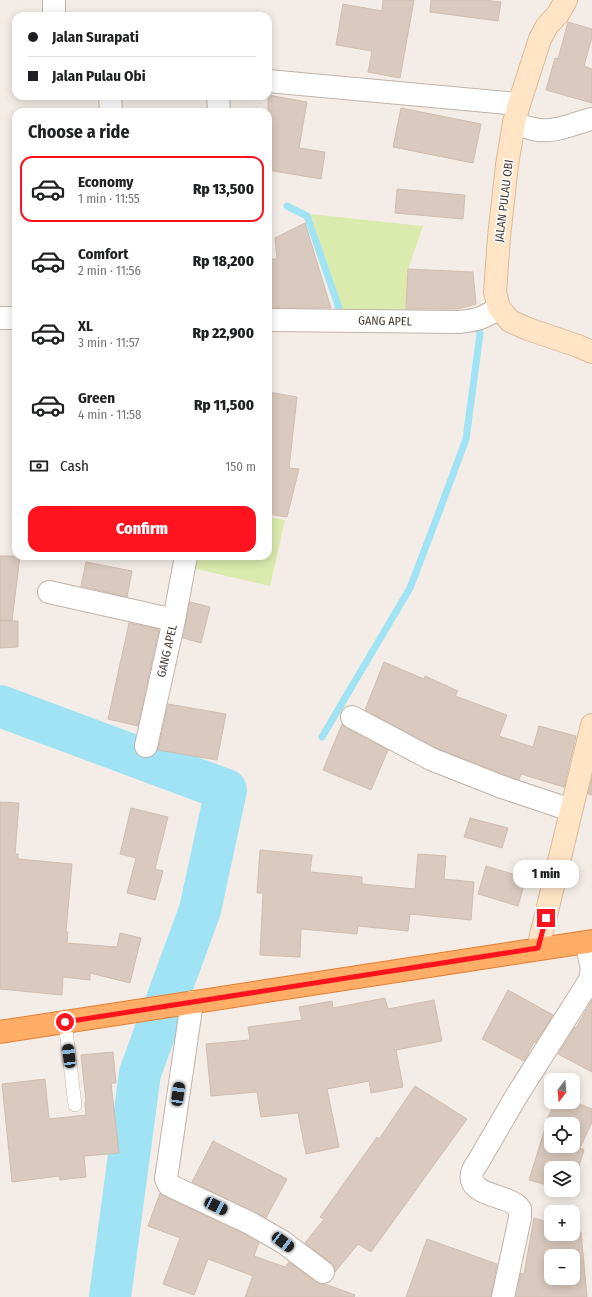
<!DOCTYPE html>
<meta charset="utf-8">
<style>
body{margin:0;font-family:"Fira Sans Condensed",sans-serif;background:#f2f2f2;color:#202124;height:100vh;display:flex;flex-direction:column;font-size:15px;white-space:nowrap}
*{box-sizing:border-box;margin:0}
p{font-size:13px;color:#757577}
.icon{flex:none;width:22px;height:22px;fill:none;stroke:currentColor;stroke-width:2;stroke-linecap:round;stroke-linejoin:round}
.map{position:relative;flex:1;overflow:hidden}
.side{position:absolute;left:12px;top:108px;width:260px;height:452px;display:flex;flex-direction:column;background:#fff;border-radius:12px;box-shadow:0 2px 10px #0003}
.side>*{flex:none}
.top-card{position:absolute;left:12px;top:12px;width:260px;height:88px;border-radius:12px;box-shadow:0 2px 10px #0003;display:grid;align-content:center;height:88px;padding:0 16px;background:#fff}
.needle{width:26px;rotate:196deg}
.controls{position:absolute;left:544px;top:1073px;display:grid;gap:8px}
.controls a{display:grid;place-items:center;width:36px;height:36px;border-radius:8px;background:#fff;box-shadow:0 2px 10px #0003;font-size:20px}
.end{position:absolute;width:18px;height:18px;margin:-9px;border:5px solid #ff131f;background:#fff;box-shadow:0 0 0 2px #fff}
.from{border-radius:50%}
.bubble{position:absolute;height:28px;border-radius:12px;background:#fff;box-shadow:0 2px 10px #0003;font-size:13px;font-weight:800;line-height:28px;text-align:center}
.car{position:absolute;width:12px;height:24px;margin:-12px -6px;border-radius:5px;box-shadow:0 0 3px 1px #0007;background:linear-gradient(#222 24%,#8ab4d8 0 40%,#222 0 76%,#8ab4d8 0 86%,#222 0)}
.top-card b{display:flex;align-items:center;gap:14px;height:38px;font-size:15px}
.top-card b+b{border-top:1px solid #e0e0e0}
.top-card i{width:10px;height:10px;background:#202124}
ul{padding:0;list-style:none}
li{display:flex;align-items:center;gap:12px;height:66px;margin:0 8px 6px;padding:0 8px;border:2px solid transparent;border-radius:12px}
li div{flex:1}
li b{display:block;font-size:15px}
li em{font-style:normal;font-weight:800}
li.on{border-color:#ff131f}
li>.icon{width:36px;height:36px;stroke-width:1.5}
h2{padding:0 16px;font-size:18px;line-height:48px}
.pay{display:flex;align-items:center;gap:10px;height:44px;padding:0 16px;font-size:15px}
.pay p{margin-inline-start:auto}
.primary-button{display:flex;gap:8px;margin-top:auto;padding:8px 16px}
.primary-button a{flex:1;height:46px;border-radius:12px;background:#ff131f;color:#fff;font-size:16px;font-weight:800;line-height:46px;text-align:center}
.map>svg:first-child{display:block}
.green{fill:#dbeaad}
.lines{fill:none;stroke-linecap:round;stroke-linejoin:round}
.stream{stroke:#a0e3f4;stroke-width:7}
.river{stroke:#a0e3f4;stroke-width:42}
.building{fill:#d9c9be;stroke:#d1bdae;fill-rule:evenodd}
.lane-casing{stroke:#c0b3a9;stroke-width:14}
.street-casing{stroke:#c0b3a9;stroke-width:24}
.secondary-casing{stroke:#daba96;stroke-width:24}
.highway-casing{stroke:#e57d30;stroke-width:24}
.lane{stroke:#fff;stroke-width:13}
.street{stroke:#fff;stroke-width:22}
.secondary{stroke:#ffe5c6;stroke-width:22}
.highway{stroke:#ffad67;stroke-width:22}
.route{stroke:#ff131f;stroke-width:5}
.labels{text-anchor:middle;stroke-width:3;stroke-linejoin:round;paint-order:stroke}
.street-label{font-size:12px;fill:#473d35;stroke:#fff}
</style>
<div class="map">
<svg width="592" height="1297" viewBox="0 0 592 1297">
<rect width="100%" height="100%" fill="#f4ede7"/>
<path class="green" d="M 310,214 L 423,226 L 408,269 L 406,314 L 344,313 Z
M 268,517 L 285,520 L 270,586 L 188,567 L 191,556 L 268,556 Z"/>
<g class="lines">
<path class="stream" d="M 287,206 L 307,216 L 340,311 L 345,314 L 348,314
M 322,737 L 410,588 L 436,520 L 466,439 L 480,334 L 477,320"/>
<path class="river" d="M 0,706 L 226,790 L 200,910 L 140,1073 L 110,1297"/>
</g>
<path class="building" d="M 383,0 L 414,0 L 400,78 L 368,72 L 372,51 L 336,45 L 343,4 L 382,11 Z
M 431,0 L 484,0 L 501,2 L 498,21 L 430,12 Z
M 568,22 L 592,29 L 592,37 L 584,66 L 592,69 L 592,103 L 546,90 L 555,58 L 558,59 Z
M 268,95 L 307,102 L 299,148 L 325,152 L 321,179 L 268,170 Z
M 401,108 L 481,124 L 473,163 L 393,147 Z
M 397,189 L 465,195 L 463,219 L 395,213 Z
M 305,223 L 331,308 L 268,308 L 268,259 L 277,259 L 275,238 Z
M 408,269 L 473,272 L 476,304 L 458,309 L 406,309 Z
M 268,392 L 297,397 L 289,468 L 299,469 L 287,517 L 268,514 Z
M 0,556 L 20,556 L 12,621 L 0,620 Z
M 86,562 L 132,571 L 127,597 L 81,586 Z
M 190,602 L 210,607 L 201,643 L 183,638 Z
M 0,620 L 18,621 L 18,647 L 0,648 Z
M 129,623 L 159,629 L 138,726 L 108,719 Z
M 384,662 L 424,679 L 425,676 L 458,691 L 455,696 L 507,715 L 499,736 L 533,747 L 539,726 L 576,736 L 564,787 L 521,774 L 519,780 L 506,775 L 436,748 L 365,710 Z
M 168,704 L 226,714 L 217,760 L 158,750 Z
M 342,724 L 346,728 L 388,750 L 371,790 L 323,770 Z
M 592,778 L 592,795 L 588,794 Z
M 0,802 L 19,803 L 15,854 L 18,854 L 18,859 L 72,864 L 66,932 L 68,932 L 67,943 L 117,947 L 120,933 L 141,938 L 130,983 L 90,973 L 90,980 L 63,977 L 62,995 L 0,989 Z
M 131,808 L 168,817 L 155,869 L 163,871 L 155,900 L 127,893 L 136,858 L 120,854 Z
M 470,818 L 508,828 L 502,848 L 464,837 Z
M 260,850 L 312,855 L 310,872 L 362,877 L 362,884 L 415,889 L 418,854 L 446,856 L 444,879 L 474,882 L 471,920 L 410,914 L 408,931 L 358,926 L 357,934 L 301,929 L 300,957 L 260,955 L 263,893 L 257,893 Z
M 486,866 L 526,878 L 518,906 L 478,894 Z
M 508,990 L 553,1015 L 536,1042 L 534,1042 L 524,1061 L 482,1039 Z
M 385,998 L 388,1009 L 434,1000 L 442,1041 L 396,1050 L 403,1087 L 371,1093 L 369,1081 L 327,1089 L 339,1147 L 306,1154 L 298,1113 L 261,1117 L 257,1092 L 211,1096 L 206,1044 L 250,1040 L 248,1027 L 302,1020 L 299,1007 L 332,1001 L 333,1008 Z
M 592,1000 L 592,1072 L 558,1054 L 575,1027 L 576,1028 Z
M 113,1052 L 116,1083 L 111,1083 L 119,1153 L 84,1156 L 86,1177 L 60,1180 L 59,1176 L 12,1182 L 2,1084 L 45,1079 L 49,1119 L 86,1115 L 85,1102 L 86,1101 L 81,1055 Z
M 415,1086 L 467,1119 L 371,1252 L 358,1244 L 335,1272 L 334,1267 L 330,1262 L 305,1243 L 324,1219 L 320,1217 L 377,1137 L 379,1139 Z
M 555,1102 L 575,1102 L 592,1109 L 592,1122 L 580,1148 L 584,1150 L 573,1186 L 573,1168 L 551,1168 L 551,1186 L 529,1180 L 546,1125 L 545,1124 ZM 551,1124 L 573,1124 L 573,1146 L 551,1146 Z
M 213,1141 L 287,1179 L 266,1218 L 192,1182 Z
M 160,1193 L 164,1196 L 244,1234 L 259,1242 L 254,1256 L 285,1267 L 289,1262 L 316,1282 L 321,1284 L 325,1284 L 355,1295 L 354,1297 L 245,1297 L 253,1276 L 208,1259 L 194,1295 L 163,1284 L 180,1238 L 148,1226 Z
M 534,1218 L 551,1223 L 551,1234 L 573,1234 L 573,1229 L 581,1232 L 587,1297 L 516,1297 L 521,1273 L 524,1274 ZM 551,1256 L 573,1256 L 573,1278 L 551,1278 Z
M 427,1239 L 497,1264 L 491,1297 L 406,1297 Z"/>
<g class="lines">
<g class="lane-casing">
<path id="lane" d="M 65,1022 L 75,1105"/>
</g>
<g class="street-casing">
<path id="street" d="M 54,0 L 54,16
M 268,81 L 519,104
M 110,96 L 111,112
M 218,96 L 219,112
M 514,123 C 522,126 531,129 539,130 C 558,132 574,123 592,119
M 0,318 L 16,318
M 268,320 L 459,322 C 478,320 483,318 499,308
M 49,592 L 174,620
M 352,717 L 431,759 L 502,787 L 571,810
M 146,746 L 174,620 L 186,556
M 192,1002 L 166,1179 L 169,1185 L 250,1223 L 283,1242 L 323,1272
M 503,1297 L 520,1218 L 520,1209 C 519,1208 518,1206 516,1205 C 505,1195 467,1195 472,1173 C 473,1169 476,1165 478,1162 L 517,1095 L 590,980 L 592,969 L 586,942"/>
</g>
<g class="secondary-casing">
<path id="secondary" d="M 566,0 L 558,14 L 547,26 L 540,39 L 519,104 L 514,123 L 507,165 L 499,237 L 495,292 L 499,308 L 510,321 L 528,329 L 578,346 L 592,352
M 538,948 L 592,725"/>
</g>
<g class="highway-casing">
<path id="highway" d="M 0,1032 L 592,941"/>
</g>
<use href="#lane" class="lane"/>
<use href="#street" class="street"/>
<use href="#secondary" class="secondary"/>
<use href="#highway" class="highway"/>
</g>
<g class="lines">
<path class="route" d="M 65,1022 L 538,948 L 546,918"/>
</g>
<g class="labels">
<g class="street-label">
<text transform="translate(504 201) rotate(-83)" y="4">JALAN PULAU OBI</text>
<text transform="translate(385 321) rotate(1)" y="4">GANG APEL</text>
<text transform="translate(167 651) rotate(-77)" y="4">GANG APEL</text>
</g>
</g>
</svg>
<div class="controls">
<a><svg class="needle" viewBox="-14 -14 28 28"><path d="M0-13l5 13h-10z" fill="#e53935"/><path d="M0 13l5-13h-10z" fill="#757577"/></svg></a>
<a><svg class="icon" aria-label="locate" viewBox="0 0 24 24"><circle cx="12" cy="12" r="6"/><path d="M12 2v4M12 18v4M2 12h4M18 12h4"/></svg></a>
<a><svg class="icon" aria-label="layers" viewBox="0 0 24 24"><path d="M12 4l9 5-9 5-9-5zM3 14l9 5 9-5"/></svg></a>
<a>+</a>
<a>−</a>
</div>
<i class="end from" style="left:65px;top:1022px"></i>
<i class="end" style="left:546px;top:918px"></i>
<div class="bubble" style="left:513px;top:860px;width:66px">1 min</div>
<i class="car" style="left:69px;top:1056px;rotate:353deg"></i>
<i class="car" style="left:178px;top:1094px;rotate:8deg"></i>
<i class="car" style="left:216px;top:1206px;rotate:116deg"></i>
<i class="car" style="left:283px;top:1242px;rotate:127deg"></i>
<div class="top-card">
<b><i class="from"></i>Jalan Surapati</b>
<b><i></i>Jalan Pulau Obi</b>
</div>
<section class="side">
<h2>Choose a ride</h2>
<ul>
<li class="on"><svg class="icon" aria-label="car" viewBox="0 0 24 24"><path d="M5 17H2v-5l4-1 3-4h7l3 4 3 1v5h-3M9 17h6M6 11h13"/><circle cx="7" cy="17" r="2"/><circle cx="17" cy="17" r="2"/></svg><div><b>Economy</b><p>1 min · 11:55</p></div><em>Rp 13,500</em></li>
<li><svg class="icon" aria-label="car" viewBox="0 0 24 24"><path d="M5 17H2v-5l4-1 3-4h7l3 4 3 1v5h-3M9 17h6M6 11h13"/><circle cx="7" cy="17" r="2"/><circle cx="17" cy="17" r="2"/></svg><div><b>Comfort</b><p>2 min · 11:56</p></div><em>Rp 18,200</em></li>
<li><svg class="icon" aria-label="car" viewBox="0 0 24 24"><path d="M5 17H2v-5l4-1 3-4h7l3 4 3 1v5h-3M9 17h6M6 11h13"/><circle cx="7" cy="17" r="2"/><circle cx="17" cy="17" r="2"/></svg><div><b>XL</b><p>3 min · 11:57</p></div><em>Rp 22,900</em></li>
<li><svg class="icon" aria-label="car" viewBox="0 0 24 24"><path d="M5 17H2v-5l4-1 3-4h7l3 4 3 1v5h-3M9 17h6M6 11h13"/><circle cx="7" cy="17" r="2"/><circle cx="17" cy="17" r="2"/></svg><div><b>Green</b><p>4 min · 11:58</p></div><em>Rp 11,500</em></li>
</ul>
<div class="pay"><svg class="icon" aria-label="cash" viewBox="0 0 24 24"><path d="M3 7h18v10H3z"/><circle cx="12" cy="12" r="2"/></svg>Cash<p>150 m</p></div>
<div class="primary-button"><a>Confirm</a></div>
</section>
</div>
